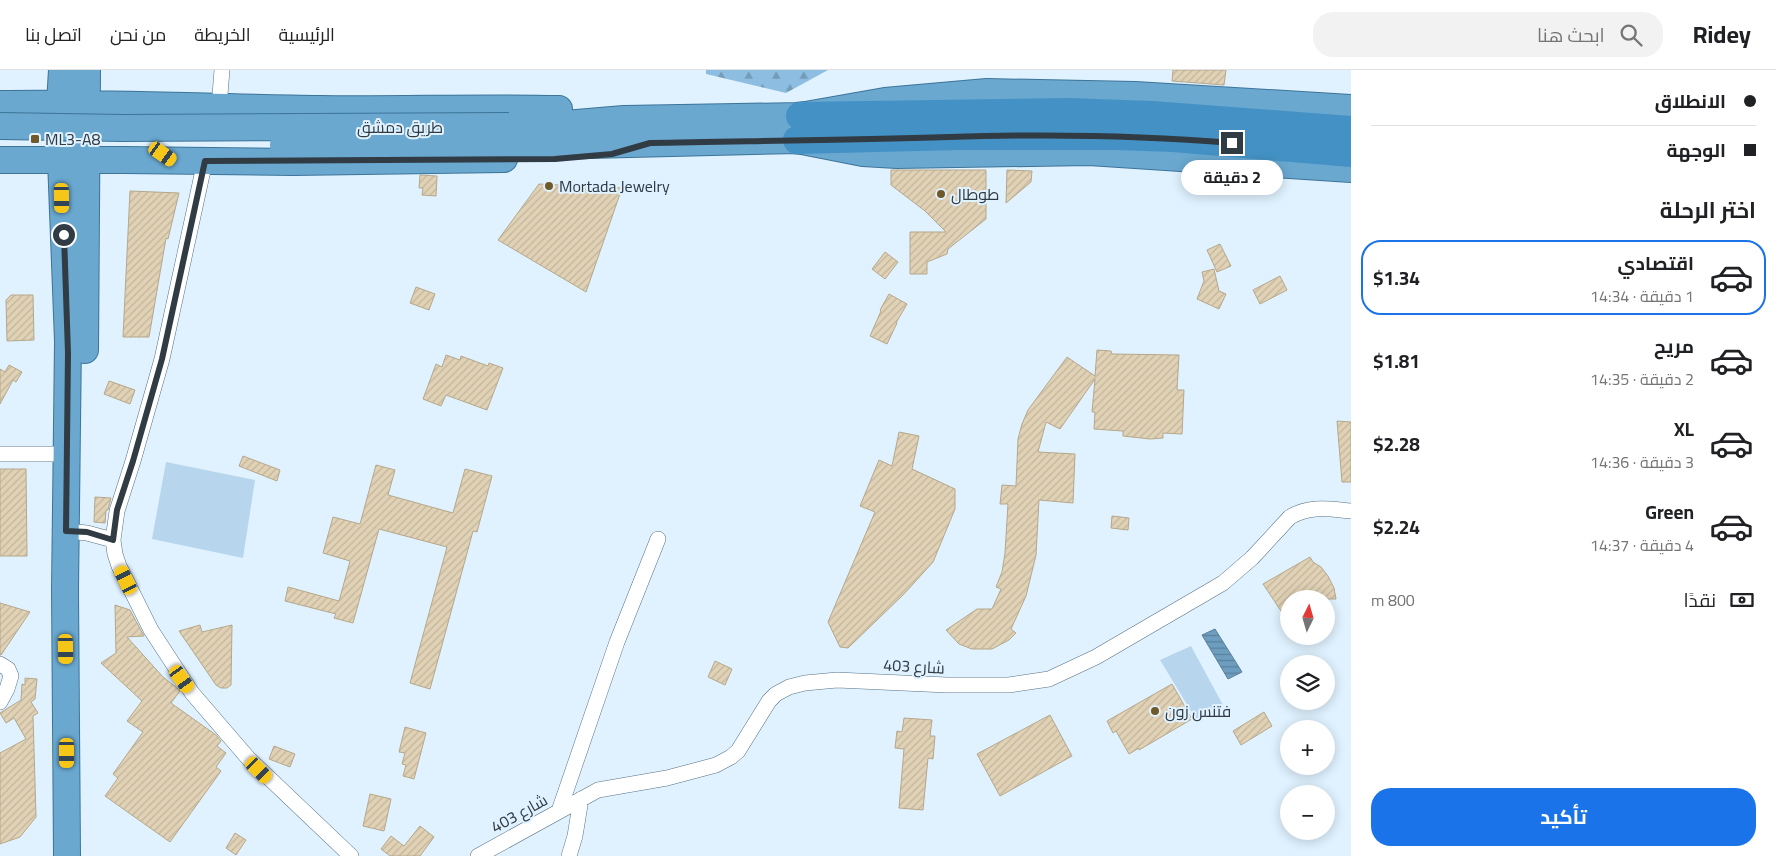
<!DOCTYPE html>
<html lang="ar">
<meta charset="utf-8">
<style>
body{margin:0;font-family:Georgia,Cairo,serif;background:#f2f2f2;color:#202124;direction:rtl;height:100vh;display:flex;flex-direction:column;font-size:19px;white-space:nowrap}
*{box-sizing:border-box;margin:0}
p{font-size:16px;color:#757577}
.icon{flex:none;width:28px;height:28px;fill:none;stroke:currentColor;stroke-width:2;stroke-linecap:round;stroke-linejoin:round}
.map{position:relative;flex:1;overflow:hidden;direction:ltr}
.panel{display:flex;flex-direction:column;background:#fff;width:425px}
.panel>*{flex:none}
.top-card{display:grid;align-content:center;height:110px;padding:0 20px;background:#fff}
.needle{width:32px;rotate:5deg}
.buttons{position:absolute;left:1280px;top:520px;display:grid;gap:10px}
.buttons a{display:grid;place-items:center;width:55px;height:55px;border-radius:50%;background:#fff;box-shadow:0 2px 12px #0003;font-size:25px}
.end{position:absolute;width:22px;height:22px;margin:-11px;border:6px solid #303b44;background:#fff;box-shadow:0 0 0 2px #fff}
.from{border-radius:50%}
.bubble{position:absolute;height:35px;border-radius:18px;background:#fff;box-shadow:0 2px 12px #0003;font-size:16px;font-weight:700;line-height:35px;text-align:center;direction:rtl}
.car{position:absolute;width:15px;height:30px;margin:-15px -8px;border-radius:6px;box-shadow:0 0 4px 1px #0007;background:linear-gradient(#f5c518 24%,#345 0 40%,#f5c518 0 76%,#345 0 86%,#f5c518 0)}
.top-card b{display:flex;align-items:center;gap:18px;height:48px;font-size:19px}
.top-card b+b{border-top:1px solid #e0e0e0}
.top-card i{width:12px;height:12px;background:#202124}
ul{padding:0;list-style:none}
li{display:flex;align-items:center;gap:15px;height:75px;margin:0 10px 8px;padding:0 10px;border:2px solid transparent;border-radius:20px}
li div{flex:1}
li b{display:block;font-size:19px}
li em{font-style:normal;font-weight:700}
li.selected{border-color:#1a73e8}
li>.icon{width:45px;height:45px;stroke-width:1.5}
h2{padding:0 20px;font-size:22px;line-height:60px}
.pay{display:flex;align-items:center;gap:12px;height:55px;padding:0 20px;font-size:19px}
.pay p{margin-inline-start:auto}
.button{display:flex;gap:10px;margin-top:auto;padding:10px 20px}
.button a{flex:1;height:58px;border-radius:20px;background:#1a73e8;color:#fff;font-size:20px;font-weight:700;line-height:58px;text-align:center}
header{display:flex;align-items:center;gap:30px;box-sizing:border-box;height:70px;padding:0 25px;background:#fff;border-bottom:1px solid #e0e0e0}
header strong{font-size:24px}
nav{display:flex;gap:28px;margin-inline-start:auto;font-size:18px}
.search{width:350px;height:45px;background:#f2f2f2;display:flex;align-items:center;gap:12px;box-sizing:border-box;padding:0 18px;border-radius:20px;color:#757577;font-size:19px}
main{display:flex;flex:1;min-height:0}
.map>svg:first-child{display:block}
.forest{fill:url(#forest-firs)}
.garden{fill:#b7d6ed}
.water{fill:url(#water-rules);stroke:#5b809a}
.building{fill:url(#building-hatch);stroke:#b5a78a}
.lines{fill:none;stroke-linecap:round;stroke-linejoin:round}
.minor-casing{stroke:#577184;stroke-width:16}
.trunk-casing{stroke:#3d7498;stroke-width:28}
.motorway-casing{stroke:#3d7498;stroke-width:29}
.minor{stroke:#fff;stroke-width:15}
.trunk{stroke:#6aa8d0;stroke-width:26}
.motorway{stroke:#4492c5;stroke-width:28}
.trunk-bridge-casing{stroke:#3d7498;stroke-width:28;stroke-linecap:butt}
.trunk-bridge{stroke:#6aa8d0;stroke-width:26}
.route{stroke:#303b44;stroke-width:6}
.poi-dot{fill:#6f5929;stroke:#e0f2ff;stroke-width:2}
.labels{text-anchor:middle;stroke-width:4;stroke-linejoin:round;paint-order:stroke}
.street-label{font-size:16px;fill:#303b44;stroke:#e0f2ff}
.poi-label{font-size:16px;fill:#303b44;stroke:#e0f2ff;text-anchor:start}
</style>
<header>
<strong>Ridey</strong>
<div class="search"><svg class="icon" aria-label="search" viewBox="0 0 24 24"><circle cx="10" cy="10" r="6"/><path d="M15 15l6 6"/></svg>ابحث هنا</div>
<nav><a>الرئيسية</a><a>الخريطة</a><a>من نحن</a><a>اتصل بنا</a></nav>
</header>
<main>
<section class="panel">
<div class="top-card">
<b><i class="from"></i>الانطلاق</b>
<b><i></i>الوجهة</b>
</div>
<h2>اختر الرحلة</h2>
<ul>
<li class="selected"><svg class="icon" aria-label="car" viewBox="0 0 24 24"><path d="M5 17H2v-5l4-1 3-4h7l3 4 3 1v5h-3M9 17h6M6 11h13"/><circle cx="7" cy="17" r="2"/><circle cx="17" cy="17" r="2"/></svg><div><b>اقتصادي</b><p>1 دقيقة · 14:34</p></div><em>$1.34</em></li>
<li><svg class="icon" aria-label="car" viewBox="0 0 24 24"><path d="M5 17H2v-5l4-1 3-4h7l3 4 3 1v5h-3M9 17h6M6 11h13"/><circle cx="7" cy="17" r="2"/><circle cx="17" cy="17" r="2"/></svg><div><b>مريح</b><p>2 دقيقة · 14:35</p></div><em>$1.81</em></li>
<li><svg class="icon" aria-label="car" viewBox="0 0 24 24"><path d="M5 17H2v-5l4-1 3-4h7l3 4 3 1v5h-3M9 17h6M6 11h13"/><circle cx="7" cy="17" r="2"/><circle cx="17" cy="17" r="2"/></svg><div><b>XL</b><p>3 دقيقة · 14:36</p></div><em>$2.28</em></li>
<li><svg class="icon" aria-label="car" viewBox="0 0 24 24"><path d="M5 17H2v-5l4-1 3-4h7l3 4 3 1v5h-3M9 17h6M6 11h13"/><circle cx="7" cy="17" r="2"/><circle cx="17" cy="17" r="2"/></svg><div><b>Green</b><p>4 دقيقة · 14:37</p></div><em>$2.24</em></li>
</ul>
<div class="pay"><svg class="icon" aria-label="cash" viewBox="0 0 24 24"><path d="M3 7h18v10H3z"/><circle cx="12" cy="12" r="2"/></svg>نقدًا<p>800 m</p></div>
<div class="button"><a>تأكيد</a></div>
</section>
<div class="map">
<svg width="1351" height="786" viewBox="0 0 1351 786">
<defs>
<pattern id="forest-firs" width="22" height="20" patternUnits="userSpaceOnUse" patternTransform="scale(1.25)"><rect width="22" height="20" fill="#8dbee1"/><path d="M5 1l3.5 6h-7zM16 11l3.5 6h-7z" fill="#749cb8"/></pattern>
<pattern id="water-rules" width="6" height="5" patternUnits="userSpaceOnUse" patternTransform="scale(1.25)"><rect width="6" height="5" fill="#6d9dbf"/><path d="M0 2.5h6" fill="none" stroke="#5a819d"/></pattern>
<pattern id="building-hatch" width="6" height="6" patternUnits="userSpaceOnUse" patternTransform="scale(1.25)"><rect width="6" height="6" fill="#e1d2b5"/><path d="M-1 1l2-2M0 6l6-6M5 7l2-2" fill="none" stroke="#c1b59d"/></pattern>
</defs>
<rect width="100%" height="100%" fill="#e0f2ff"/>
<path class="forest" d="M 706,0 L 828,0 L 786,23 L 706,4 Z"/>
<path class="garden" d="M 166,392 L 255,410 L 243,488 L 152,469 Z
M 1191,576 L 1223,635 L 1197,651 L 1160,590 Z"/>
<path class="water" d="M 1215,559 L 1242,602 L 1228,609 L 1202,565 Z"/>
<path class="building" d="M 1173,0 L 1226,0 L 1224,15 L 1172,11 Z
M 891,100 L 986,100 L 986,149 L 948,179 L 947,184 L 927,192 L 927,204 L 910,204 L 910,162 L 946,162 L 925,141 L 891,115 Z
M 1007,100 L 1032,101 L 1031,112 L 1006,133 Z
M 420,105 L 437,106 L 436,126 L 422,125 L 423,118 L 419,118 Z
M 539,114 L 622,118 L 586,222 L 498,170 Z
M 130,121 L 179,123 L 168,169 L 166,168 L 149,267 L 123,267 Z
M 1220,174 L 1231,196 L 1217,202 L 1207,180 Z
M 885,182 L 898,192 L 885,209 L 872,199 Z
M 1214,199 L 1219,221 L 1226,224 L 1219,239 L 1197,229 L 1204,211 L 1202,202 Z
M 1280,206 L 1287,220 L 1260,234 L 1253,220 Z
M 416,217 L 435,224 L 429,240 L 410,233 Z
M 889,224 L 907,234 L 896,253 L 897,253 L 887,274 L 870,266 L 881,241 L 880,240 Z
M 11,225 L 33,225 L 34,270 L 7,271 L 6,230 Z
M 1097,280 L 1111,281 L 1112,284 L 1179,285 L 1177,320 L 1184,320 L 1182,364 L 1163,363 L 1163,368 L 1150,369 L 1123,366 L 1123,361 L 1094,359 L 1095,342 L 1092,342 L 1095,309 L 1060,359 L 1046,352 L 1038,382 L 1075,384 L 1073,433 L 1039,430 L 1036,485 L 1026,526 L 1011,559 L 1016,563 L 1009,570 L 992,579 L 972,579 L 959,574 L 946,560 L 977,539 L 992,539 L 1001,519 L 996,517 L 1002,502 L 1005,483 L 1008,434 L 1000,434 L 1002,415 L 1016,416 L 1018,369 L 1022,354 L 1028,340 L 1067,287 L 1095,306 Z
M 446,285 L 460,290 L 461,286 L 488,296 L 489,293 L 503,298 L 487,340 L 446,325 L 441,336 L 423,329 L 436,294 L 442,297 Z
M 9,295 L 22,302 L 16,312 L 13,310 L 0,334 L 0,299 L 5,302 Z
M 109,311 L 135,320 L 130,334 L 104,324 Z
M 1337,351 L 1351,352 L 1351,412 L 1342,412 Z
M 899,362 L 919,366 L 912,399 L 955,419 L 955,439 L 933,492 L 904,524 L 848,578 L 840,577 L 828,552 L 875,442 L 860,436 L 879,390 L 892,396 Z
M 243,386 L 280,400 L 277,411 L 239,396 Z
M 376,395 L 395,400 L 388,425 L 453,443 L 465,399 L 492,406 L 477,462 L 473,461 L 430,619 L 410,613 L 447,477 L 379,459 L 353,553 L 334,548 L 336,544 L 285,531 L 288,517 L 339,531 L 350,491 L 323,483 L 333,447 L 360,454 Z
M 0,399 L 26,399 L 27,486 L 0,486 Z
M 95,427 L 111,428 L 108,440 L 106,440 L 105,453 L 94,452 Z
M 1112,446 L 1129,448 L 1128,460 L 1111,458 Z
M 1310,487 L 1313,492 L 1321,497 L 1328,506 L 1334,518 L 1336,529 L 1289,529 L 1289,553 L 1263,514 Z
M 0,533 L 30,542 L 1,585 L 0,585 Z
M 115,535 L 130,540 L 144,566 L 127,567 L 163,607 L 177,618 L 180,621 L 171,633 L 216,665 L 221,671 L 217,676 L 226,683 L 216,697 L 221,701 L 170,772 L 105,726 L 118,708 L 113,704 L 143,662 L 127,651 L 142,631 L 101,593 L 116,583 Z
M 200,555 L 202,562 L 232,555 L 231,615 L 227,618 L 221,618 L 216,615 L 179,561 Z
M 715,591 L 732,599 L 725,615 L 708,607 Z
M 25,608 L 37,609 L 35,629 L 31,632 L 38,643 L 33,646 L 36,747 L 20,767 L 0,774 L 0,683 L 26,669 L 14,648 L 6,653 L 0,643 L 21,630 L 22,614 L 25,615 Z
M 1172,614 L 1192,649 L 1139,680 L 1139,678 L 1129,684 L 1116,661 L 1113,663 L 1107,651 Z
M 1264,642 L 1272,656 L 1241,675 L 1233,661 Z
M 1050,645 L 1072,686 L 1000,726 L 977,684 Z
M 904,648 L 932,650 L 930,666 L 935,666 L 933,689 L 928,688 L 923,740 L 899,738 L 904,679 L 895,678 L 897,661 L 902,662 Z
M 405,657 L 426,663 L 414,709 L 403,706 L 406,695 L 402,694 L 405,683 L 399,682 Z
M 274,676 L 295,684 L 290,697 L 269,689 Z
M 370,724 L 391,729 L 384,761 L 363,756 Z
M 420,756 L 434,767 L 420,786 L 390,786 L 381,779 L 391,766 L 404,776 Z
M 235,763 L 246,770 L 236,785 L 226,778 Z"/>
<g class="lines">
<g class="minor-casing">
<path id="minor" d="M 219,37 L 222,0
M 205,91 L 162,289 L 133,391 L 117,441 L 113,470 L 115,484 L 119,496 L 151,560 L 192,623 L 248,688 L 351,786
M 0,384 L 67,384
M 66,461 L 87,463 L 113,470
M 0,594 L 8,599 L 11,606 L 7,619 L 0,632
M 559,741 L 617,572 L 658,469
M 478,786 L 598,720 L 667,708 L 716,695 L 731,687 L 738,681 L 769,631 L 776,624 L 789,617 L 805,613 L 837,610 L 947,615 L 1009,615 L 1049,609 L 1096,587 L 1223,513 L 1252,488 L 1290,447 C 1310,435 1329,439 1351,441
M 569,786 L 575,766 L 581,729"/>
</g>
<g class="trunk-casing">
<path id="trunk" d="M 62,0 L 60,33 L 61,90 L 68,271 L 65,520 L 67,786
M 0,34 C 107,32 214,38 321,39 C 401,40 480,37 559,39
M 509,56 L 541,56 L 624,49 L 800,46 L 885,31 L 987,22 L 1135,25 L 1351,38
M 503,77 L 797,70 L 863,83 L 897,85 L 1089,82 L 1351,99
M 0,90 L 123,90 L 293,92 L 504,89
M 85,280 L 87,0"/>
</g>
<g class="motorway-casing">
<path id="motorway" d="M 800,46 L 1069,42 L 1152,45 L 1351,60
M 797,70 L 959,66 L 1116,66 L 1173,68 L 1351,83"/>
</g>
<use href="#minor" class="minor"/>
<use href="#trunk" class="trunk"/>
<use href="#motorway" class="motorway"/>
<g class="trunk-bridge-casing">
<path id="trunk-bridge" d="M 0,56 L 122,58 L 509,56
M 283,75 L 503,77"/>
</g>
<use href="#trunk-bridge" class="trunk-bridge"/>
</g>
<g class="lines">
<path class="route" d="M 64,165 L 68,283 L 66,461 L 87,462 L 113,470 L 117,440 L 133,391 L 162,289 L 205,91 L 555,89 L 612,84 L 650,73 C 750,71 849,70 949,67 C 1043,64 1138,65 1232,73"/>
</g>
<g class="poi-dot">
<rect x="30" y="64" width="10" height="10" rx="2.5"/>
<circle cx="549" cy="116" r="5"/>
<circle cx="941" cy="124" r="5"/>
<circle cx="1155" cy="641" r="5"/>
</g>
<g class="labels">
<g class="street-label">
<text x="400" y="63">طريق دمشق</text>
<text transform="translate(914 596) rotate(3)" y="6">شارع 403</text>
<text transform="translate(519 743) rotate(-29)" y="6">شارع 403</text>
</g>
<g class="poi-label">
<text x="45" y="75">ML3-A8</text>
<text x="559" y="122">Mortada Jewelry</text>
<text x="951" y="130">طوطال</text>
<text x="1165" y="647">فتنس زون</text>
</g>
</g>
</svg>
<div class="buttons">
<a><svg class="needle" viewBox="-14 -14 28 28"><path d="M0-13l5 13h-10z" fill="#e53935"/><path d="M0 13l5-13h-10z" fill="#757577"/></svg></a>
<a><svg class="icon" aria-label="layers" viewBox="0 0 24 24"><path d="M12 4l9 5-9 5-9-5zM3 14l9 5 9-5"/></svg></a>
<a>+</a>
<a>−</a>
</div>
<i class="end from" style="left:64px;top:165px"></i>
<i class="end" style="left:1232px;top:73px"></i>
<div class="bubble" style="left:1181px;top:90px;width:102px">2 دقيقة</div>
<i class="car" style="left:163px;top:84px;rotate:125deg"></i>
<i class="car" style="left:62px;top:128px;rotate:179deg"></i>
<i class="car" style="left:126px;top:510px;rotate:334deg"></i>
<i class="car" style="left:66px;top:579px;rotate:179deg"></i>
<i class="car" style="left:182px;top:609px;rotate:144deg"></i>
<i class="car" style="left:67px;top:683px;rotate:180deg"></i>
<i class="car" style="left:259px;top:700px;rotate:135deg"></i>
</div>
</main>
